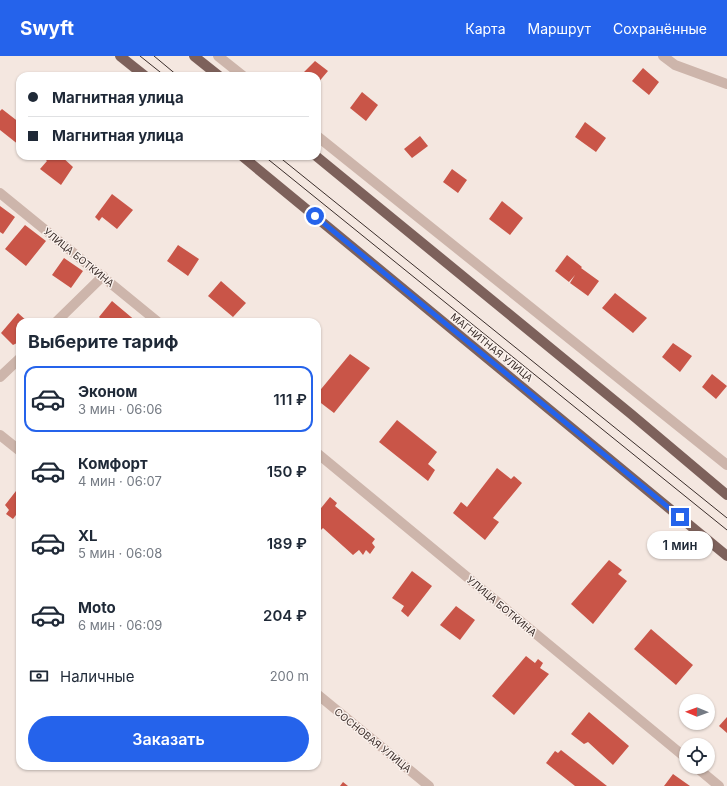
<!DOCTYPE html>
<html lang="ru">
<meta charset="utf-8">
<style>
body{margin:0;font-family:Inter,sans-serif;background:#f2f2f3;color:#1f2937;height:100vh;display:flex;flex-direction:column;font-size:15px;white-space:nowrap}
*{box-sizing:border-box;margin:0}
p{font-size:13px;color:#747a83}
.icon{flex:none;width:22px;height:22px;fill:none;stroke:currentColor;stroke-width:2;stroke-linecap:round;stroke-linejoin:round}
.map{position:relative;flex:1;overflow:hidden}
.details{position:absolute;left:16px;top:262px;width:305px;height:452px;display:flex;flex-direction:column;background:#fff;border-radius:12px;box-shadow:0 1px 3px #0004}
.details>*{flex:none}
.top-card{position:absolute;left:16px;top:16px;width:305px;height:88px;border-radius:12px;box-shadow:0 1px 3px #0004;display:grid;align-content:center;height:88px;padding:0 12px;background:#fff}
.needle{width:26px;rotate:271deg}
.tools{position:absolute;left:679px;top:638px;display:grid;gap:8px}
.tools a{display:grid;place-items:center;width:36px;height:36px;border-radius:50%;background:#fff;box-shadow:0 1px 3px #0004;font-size:20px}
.end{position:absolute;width:18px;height:18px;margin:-9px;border:5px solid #2563eb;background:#fff;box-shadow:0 0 0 2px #fff}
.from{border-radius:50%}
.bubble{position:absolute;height:28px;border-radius:14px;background:#fff;box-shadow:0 1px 3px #0004;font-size:13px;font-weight:600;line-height:28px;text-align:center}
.top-card b{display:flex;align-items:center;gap:14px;height:38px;font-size:15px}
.top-card b+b{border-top:1px solid #e0e1e3}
.top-card i{width:10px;height:10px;background:#1f2937}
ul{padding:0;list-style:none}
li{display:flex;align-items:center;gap:12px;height:66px;margin:0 8px 6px;padding:0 4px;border:2px solid transparent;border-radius:12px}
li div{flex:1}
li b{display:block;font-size:15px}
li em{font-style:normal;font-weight:600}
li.current{border-color:#2563eb}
li>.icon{width:36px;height:36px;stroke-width:1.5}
h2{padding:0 12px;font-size:18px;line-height:48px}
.pay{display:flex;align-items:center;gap:10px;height:44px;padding:0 12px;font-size:15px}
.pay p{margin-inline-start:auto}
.cta{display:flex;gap:8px;margin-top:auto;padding:8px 12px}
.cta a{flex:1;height:46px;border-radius:24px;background:#2563eb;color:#fff;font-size:16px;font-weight:600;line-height:46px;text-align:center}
header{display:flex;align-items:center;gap:24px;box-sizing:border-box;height:56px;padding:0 20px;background:#2563eb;color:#fff}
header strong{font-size:19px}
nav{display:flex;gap:22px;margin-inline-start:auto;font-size:14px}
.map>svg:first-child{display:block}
.building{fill:#c95548}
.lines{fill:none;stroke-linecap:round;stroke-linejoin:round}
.minor{stroke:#cdb5ab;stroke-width:10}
.primary{stroke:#7d615b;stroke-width:10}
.tram{stroke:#3a2d2a;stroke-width:1}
.route{stroke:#2563eb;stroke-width:5}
.labels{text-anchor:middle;stroke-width:3;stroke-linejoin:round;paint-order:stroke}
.street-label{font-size:10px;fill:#3a2d2a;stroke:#fbf2ed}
</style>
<header>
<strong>Swyft</strong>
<nav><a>Карта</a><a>Маршрут</a><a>Сохранённые</a></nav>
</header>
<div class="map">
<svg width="727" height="730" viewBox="0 0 727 730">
<rect width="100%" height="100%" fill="#f4e7e0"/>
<path class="building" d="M 315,5 L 328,15 L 317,28 L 317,20 L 308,20 L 304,16 Z
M 643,12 L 659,26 L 649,39 L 632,25 Z
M 362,36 L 378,49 L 366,65 L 350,52 Z
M 2,53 L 20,67 L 20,88 L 19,89 L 0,74 L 0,55 Z
M 585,66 L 606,82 L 596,96 L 575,81 Z
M 420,80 L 428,90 L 412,102 L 404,93 Z
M 42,100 L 61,100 L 73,111 L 61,129 L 40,113 L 47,105 Z
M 452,113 L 467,124 L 458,137 L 443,126 Z
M 112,138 L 133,154 L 117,173 L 102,161 L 99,165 L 95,161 Z
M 502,145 L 523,162 L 510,179 L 489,163 Z
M 0,150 L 15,161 L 3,178 L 0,176 Z
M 25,169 L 46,185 L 26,210 L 5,193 Z
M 178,189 L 199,203 L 188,220 L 167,205 Z
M 567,199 L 582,211 L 581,212 L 599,225 L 588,240 L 570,227 L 575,219 L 569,226 L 555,215 Z
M 64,202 L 83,215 L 71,232 L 52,219 Z
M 221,225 L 246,247 L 233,261 L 208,240 Z
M 615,237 L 647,262 L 633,277 L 602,252 Z
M 112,245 L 137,266 L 101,266 L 102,264 L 99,261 Z
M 18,257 L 28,266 L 20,266 L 20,288 L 17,287 L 13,289 L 1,277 Z
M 673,287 L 692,300 L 680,316 L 662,301 Z
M 350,298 L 370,312 L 334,357 L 317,344 L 317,338 Z
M 712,318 L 727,330 L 716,343 L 702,331 Z
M 397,364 L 437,396 L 428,408 L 435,414 L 428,425 L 379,386 Z
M 497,412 L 511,423 L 514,420 L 522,427 L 493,462 L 499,466 L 485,484 L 453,457 L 461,446 L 467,451 Z
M 16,435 L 20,437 L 20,462 L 16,459 L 13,463 L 6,458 L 9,454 L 5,449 Z
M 330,441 L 337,447 L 335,450 L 375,483 L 372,487 L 375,491 L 370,498 L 366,494 L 363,499 L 359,494 L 353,499 L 323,472 L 319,476 L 317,474 L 317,457 Z
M 609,504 L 622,514 L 618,518 L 627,525 L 593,568 L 571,548 Z
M 412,515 L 432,530 L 408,561 L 401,555 L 404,550 L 392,542 Z
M 456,550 L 475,564 L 460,584 L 440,569 Z
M 651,573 L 693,609 L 676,629 L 634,593 Z
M 526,600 L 535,607 L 538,603 L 543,607 L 540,612 L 549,618 L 514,659 L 492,640 Z
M 589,656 L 629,690 L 613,709 L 588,686 L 584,688 L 571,678 Z
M 727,661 L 727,677 L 719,670 Z
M 561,694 L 607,730 L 575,730 L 546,707 L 555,695 L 558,697 Z
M 673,718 L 690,730 L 664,730 Z
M 343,726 L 348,730 L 340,730 Z"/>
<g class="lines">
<path class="minor" d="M 218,0 L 243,20
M 663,0 L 675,9 L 727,28
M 317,80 L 727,409
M 0,137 L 158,266
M 56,266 L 103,220
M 0,321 L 20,302
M 0,379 L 20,395
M 317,397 L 686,702
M 317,638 L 429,730
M 696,711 L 719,730"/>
<path class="primary" d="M 120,0 L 145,20
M 194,0 L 219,20
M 242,100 L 727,500
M 316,100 L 631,358 L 727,439"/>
<path class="tram" d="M 140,0 L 165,20
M 154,0 L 178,20
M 264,100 L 727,474
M 278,100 L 727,462"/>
</g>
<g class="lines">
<path class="route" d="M 315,160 L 680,461"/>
</g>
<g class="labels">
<g class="street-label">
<text transform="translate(79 201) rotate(39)" y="4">УЛИЦА БОТКИНА</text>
<text transform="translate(492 291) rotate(39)" y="4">МАГНИТНАЯ УЛИЦА</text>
<text transform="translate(502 550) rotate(40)" y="4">УЛИЦА БОТКИНА</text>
<text transform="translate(373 684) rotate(39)" y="4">СОСНОВАЯ УЛИЦА</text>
</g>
</g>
</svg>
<div class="tools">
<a><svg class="needle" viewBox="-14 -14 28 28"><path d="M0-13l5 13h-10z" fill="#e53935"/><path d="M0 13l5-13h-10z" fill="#747a83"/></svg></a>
<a><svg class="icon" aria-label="locate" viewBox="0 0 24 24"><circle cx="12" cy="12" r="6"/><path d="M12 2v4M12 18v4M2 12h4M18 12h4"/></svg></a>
</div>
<i class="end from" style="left:315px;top:160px"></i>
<i class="end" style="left:680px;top:461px"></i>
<div class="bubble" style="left:647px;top:475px;width:66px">1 мин</div>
<div class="top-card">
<b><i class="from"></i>Магнитная улица</b>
<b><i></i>Магнитная улица</b>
</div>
<section class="details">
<h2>Выберите тариф</h2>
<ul>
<li class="current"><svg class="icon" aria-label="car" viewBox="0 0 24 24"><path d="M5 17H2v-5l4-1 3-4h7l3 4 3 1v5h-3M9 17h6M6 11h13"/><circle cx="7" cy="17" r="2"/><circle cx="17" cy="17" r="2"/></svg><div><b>Эконом</b><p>3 мин · 06:06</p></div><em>111 ₽</em></li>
<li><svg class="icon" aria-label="car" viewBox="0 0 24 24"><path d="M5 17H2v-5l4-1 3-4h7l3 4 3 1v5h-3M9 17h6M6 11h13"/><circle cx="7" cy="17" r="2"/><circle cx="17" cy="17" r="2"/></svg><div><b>Комфорт</b><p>4 мин · 06:07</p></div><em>150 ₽</em></li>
<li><svg class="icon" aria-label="car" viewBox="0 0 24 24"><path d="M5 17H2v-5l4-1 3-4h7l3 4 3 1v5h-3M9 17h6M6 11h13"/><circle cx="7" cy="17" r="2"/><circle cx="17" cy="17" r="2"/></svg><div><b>XL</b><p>5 мин · 06:08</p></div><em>189 ₽</em></li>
<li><svg class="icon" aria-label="car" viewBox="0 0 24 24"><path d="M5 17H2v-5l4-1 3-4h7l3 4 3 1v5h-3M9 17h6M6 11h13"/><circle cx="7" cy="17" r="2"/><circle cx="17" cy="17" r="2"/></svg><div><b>Moto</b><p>6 мин · 06:09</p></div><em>204 ₽</em></li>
</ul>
<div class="pay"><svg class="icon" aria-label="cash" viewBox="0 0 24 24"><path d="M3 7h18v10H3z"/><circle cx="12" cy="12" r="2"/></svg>Наличные<p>200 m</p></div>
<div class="cta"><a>Заказать</a></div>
</section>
</div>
